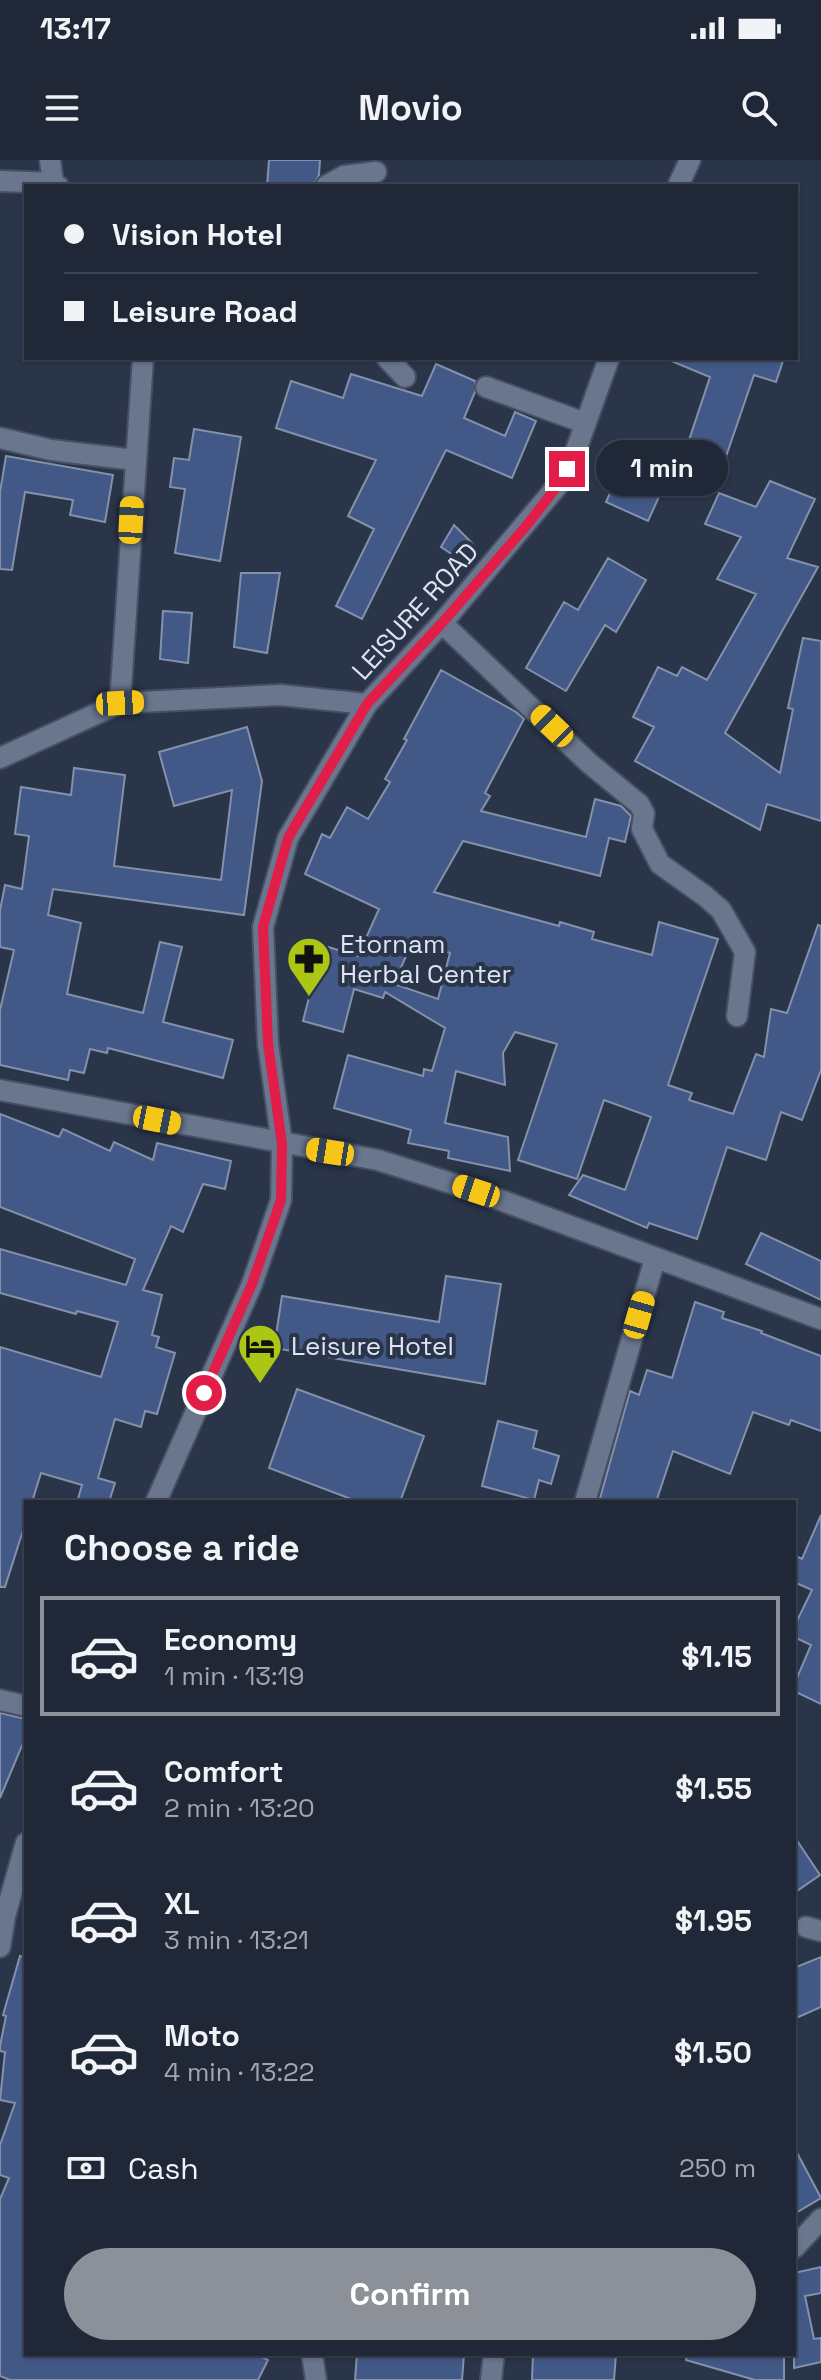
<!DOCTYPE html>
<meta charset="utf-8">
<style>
body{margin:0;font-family:"Space Grotesk",sans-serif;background:#283040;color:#f1f3f6;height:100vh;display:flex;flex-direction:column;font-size:30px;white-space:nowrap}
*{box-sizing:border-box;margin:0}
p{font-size:26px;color:#a2a6ae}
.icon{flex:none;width:44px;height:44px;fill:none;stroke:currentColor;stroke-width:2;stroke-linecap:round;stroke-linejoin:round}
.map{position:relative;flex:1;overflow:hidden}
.drawer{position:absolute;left:24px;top:1340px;width:772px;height:856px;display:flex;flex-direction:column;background:#202838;border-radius:0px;box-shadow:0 2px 6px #0004,0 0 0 2px #3d4453}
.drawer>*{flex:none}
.top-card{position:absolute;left:24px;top:24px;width:774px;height:176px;border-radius:0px;box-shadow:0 2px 6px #0004,0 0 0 2px #3d4453;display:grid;align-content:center;height:176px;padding:0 40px;background:#202838}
.end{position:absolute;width:36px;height:36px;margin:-18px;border:10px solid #e11d48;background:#fff;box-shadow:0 0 0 4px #fff}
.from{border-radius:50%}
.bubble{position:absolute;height:56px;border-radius:28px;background:#202838;box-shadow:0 2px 6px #0004,0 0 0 2px #3d4453;font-size:26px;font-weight:700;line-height:56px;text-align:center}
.car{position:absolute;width:24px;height:48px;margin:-24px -12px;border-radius:10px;box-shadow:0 0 6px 2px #0007;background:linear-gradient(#f5c518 24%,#345 0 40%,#f5c518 0 76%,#345 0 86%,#f5c518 0)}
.top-card b{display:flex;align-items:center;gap:28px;height:76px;font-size:30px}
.top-card b+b{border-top:2px solid #3d4453}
.top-card i{width:20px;height:20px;background:#f1f3f6}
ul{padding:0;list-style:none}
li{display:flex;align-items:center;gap:24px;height:120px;margin:0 16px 12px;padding:0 24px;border:4px solid transparent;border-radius:0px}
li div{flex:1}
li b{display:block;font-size:30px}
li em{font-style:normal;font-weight:700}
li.current{border-color:#8c9099}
li>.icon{width:72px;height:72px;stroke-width:1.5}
h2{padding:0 40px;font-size:36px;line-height:96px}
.pay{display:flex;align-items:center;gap:20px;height:88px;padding:0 40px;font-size:30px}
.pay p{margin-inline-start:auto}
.primary-button{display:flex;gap:16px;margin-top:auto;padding:16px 40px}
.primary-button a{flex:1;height:92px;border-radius:48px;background:#8c9099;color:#fff;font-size:32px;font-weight:700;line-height:92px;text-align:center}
.status{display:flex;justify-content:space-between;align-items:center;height:56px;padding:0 40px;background:#202838;direction:ltr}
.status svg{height:22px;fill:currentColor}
header{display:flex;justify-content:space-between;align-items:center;height:104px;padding:0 40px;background:#202838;font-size:36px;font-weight:700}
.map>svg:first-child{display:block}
.building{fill:#425987;stroke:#8491ab;stroke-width:2;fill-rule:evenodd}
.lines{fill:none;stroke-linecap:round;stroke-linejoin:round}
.street-casing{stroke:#475062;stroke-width:24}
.street{stroke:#69768e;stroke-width:20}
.route{stroke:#e11d48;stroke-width:10}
.labels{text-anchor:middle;stroke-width:8;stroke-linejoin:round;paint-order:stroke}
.street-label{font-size:26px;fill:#dde4f2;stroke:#2a354a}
.poi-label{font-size:26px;fill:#dde4f2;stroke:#2a354a;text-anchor:start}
</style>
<div class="status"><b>13:17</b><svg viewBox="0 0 49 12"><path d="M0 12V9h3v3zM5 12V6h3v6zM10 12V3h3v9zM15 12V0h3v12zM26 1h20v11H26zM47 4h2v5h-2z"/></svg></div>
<header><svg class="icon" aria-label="menu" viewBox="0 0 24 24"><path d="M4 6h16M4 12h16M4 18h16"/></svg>Movio<svg class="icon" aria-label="search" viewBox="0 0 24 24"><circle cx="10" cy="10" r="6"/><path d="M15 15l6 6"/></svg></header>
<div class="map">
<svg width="821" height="2220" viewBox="0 0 821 2220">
<rect width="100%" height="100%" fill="#2a354a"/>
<path class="building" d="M 269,0 L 320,0 L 319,15 L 313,26 L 267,26 Z
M 664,198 L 784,198 L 776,222 L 754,215 L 720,314 L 682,301 L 710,217 Z
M 436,204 L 475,221 L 475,232 L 464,258 L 505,276 L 515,252 L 536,261 L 512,318 L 446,290 L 362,459 L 336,446 L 374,369 L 348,356 L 376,300 L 276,268 L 291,221 L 343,238 L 351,214 L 422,236 Z
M 194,269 L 241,277 L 220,401 L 175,393 L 185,329 L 170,327 L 174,298 L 189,300 Z
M 630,288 L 672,308 L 648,361 L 606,342 Z
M 6,296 L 113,315 L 105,362 L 70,355 L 73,340 L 25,332 L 12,410 L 0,409 L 0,332 Z
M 770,321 L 815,339 L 787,398 L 818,407 L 725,573 L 780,613 L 793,549 L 788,548 L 803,478 L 821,481 L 821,661 L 767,644 L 760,670 L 635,601 L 654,567 L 633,557 L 658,507 L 677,516 L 682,507 L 707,520 L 756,434 L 717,419 L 741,377 L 705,364 L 719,333 L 756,347 Z
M 454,365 L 474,385 L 459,399 L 441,387 Z
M 608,398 L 646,420 L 616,472 L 605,465 L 566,531 L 526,508 L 564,442 L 578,450 Z
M 241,413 L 280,413 L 267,493 L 234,487 Z
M 163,451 L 192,453 L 188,503 L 160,499 Z
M 441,510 L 516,552 L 524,559 L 485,633 L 490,636 L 481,651 L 586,677 L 595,639 L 621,646 L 631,656 L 625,682 L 609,678 L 600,716 L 463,681 L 434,732 L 559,766 L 560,762 L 594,772 L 592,779 L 652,795 L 659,762 L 718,779 L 668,925 L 692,933 L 689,940 L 733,954 L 756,894 L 764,897 L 771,849 L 787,853 L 818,765 L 821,766 L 821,910 L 802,960 L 781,952 L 766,1000 L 727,987 L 697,1079 L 649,1063 L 647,1068 L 569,1035 L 583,1015 L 625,1030 L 651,957 L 604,940 L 577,1019 L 518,1000 L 557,884 L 515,872 L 503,893 L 505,925 L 456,911 L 445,963 L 508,977 L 510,1011 L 448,998 L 449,991 L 408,983 L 411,970 L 334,948 L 348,895 L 423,916 L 424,909 L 432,911 L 445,868 L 385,832 L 383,838 L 354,829 L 343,872 L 303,861 L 314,818 L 306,816 L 315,783 L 358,796 L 379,749 L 305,714 L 322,674 L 330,678 L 347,647 L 368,659 L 390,622 L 385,619 L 407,580 L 404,579 ZM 412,782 L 450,793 L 438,839 L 394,824 Z
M 247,567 L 262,621 L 244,755 L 53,729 L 48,755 L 81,763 L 67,834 L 143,853 L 160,782 L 182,787 L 163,862 L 233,880 L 223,918 L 108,888 L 107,893 L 90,889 L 84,913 L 70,910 L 68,920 L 0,905 L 0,850 L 14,790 L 0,787 L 0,750 L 5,725 L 22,729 L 29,676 L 15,674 L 21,627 L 71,635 L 74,608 L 125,615 L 114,706 L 221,720 L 232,630 L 174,646 L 159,592 Z
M 0,954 L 59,977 L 63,969 L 110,991 L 114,982 L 153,1000 L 157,983 L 231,1001 L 225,1029 L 203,1024 L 183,1072 L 171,1066 L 143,1130 L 162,1135 L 152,1175 L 159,1177 L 156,1187 L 175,1193 L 157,1254 L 145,1251 L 141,1267 L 115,1259 L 98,1318 L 115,1323 L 109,1342 L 77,1342 L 82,1325 L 41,1313 L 32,1342 L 26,1342 L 26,1361 L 5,1427 L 0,1427 L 0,1187 L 101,1217 L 118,1162 L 77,1151 L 76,1154 L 0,1133 L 0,1089 L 126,1125 L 135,1099 L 0,1047 Z
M 761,1073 L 821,1101 L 821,1140 L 746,1104 Z
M 446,1116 L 501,1124 L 485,1224 L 274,1188 L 282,1136 L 439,1162 Z
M 695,1142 L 724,1152 L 722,1158 L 762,1171 L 761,1173 L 821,1196 L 821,1271 L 791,1260 L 789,1265 L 753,1252 L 730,1314 L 673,1291 L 656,1342 L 599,1342 L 630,1231 L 639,1235 L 647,1210 L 672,1218 Z
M 297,1229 L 424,1276 L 400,1342 L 359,1342 L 269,1308 Z
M 498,1261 L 537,1271 L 533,1288 L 559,1296 L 551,1324 L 539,1320 L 534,1340 L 482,1326 Z
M 821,1355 L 821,1544 L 794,1531 L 794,1525 L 811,1485 L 794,1477 L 794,1467 L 812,1430 L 794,1422 L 794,1395 L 802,1399 Z
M 0,1553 L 26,1559 L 26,1576 L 0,1638 Z
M 794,1676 L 820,1715 L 794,1733 Z
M 20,1796 L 26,1797 L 26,2194 L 256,2194 L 268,2200 L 258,2220 L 10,2220 L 0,2216 L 0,2039 L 9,2018 L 0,2015 L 0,1985 L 15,1943 L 0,1940 L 5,1892 L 0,1891 L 0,1886 L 6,1856 L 3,1855 Z
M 821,1797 L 821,1847 L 794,1859 L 794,1808 Z
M 794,1987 L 821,2038 L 794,2054 Z
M 821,2107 L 821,2133 L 805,2136 L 814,2179 L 821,2178 L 821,2202 L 794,2208 L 794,2113 Z
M 357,2194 L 464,2194 L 462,2220 L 355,2220 Z
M 533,2194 L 616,2194 L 614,2220 L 532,2220 Z
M 687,2194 L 784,2194 L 784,2220 L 755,2220 L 686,2200 Z"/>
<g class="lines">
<g class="street-casing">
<path id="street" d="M 50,0 L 53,23
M 0,21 L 53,23 L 58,26
M 326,26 L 344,16 L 376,12
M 678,26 L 690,0
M 387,198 L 405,217
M 486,227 L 585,263
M 0,278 L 51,290 L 135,300
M 442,463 L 589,603 L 639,644 L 644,653 L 642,669 L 660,704 L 705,736 L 721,750 L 745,792 L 737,856
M 120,543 L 143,198
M 0,598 L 120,543 L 280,535 L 367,544
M 0,930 L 378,1000 L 476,1031 L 821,1159
M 156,1342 L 252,1124 L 281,1040 L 282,984 L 268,884 L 263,767 L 288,678 L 367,544 L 442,463 L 558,325 L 575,293 L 609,198
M 585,1342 L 655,1098
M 0,1540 L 26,1546
M 806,1767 L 821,1771
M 0,1787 L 5,1756 L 26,1683
M 794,2088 L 821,2059
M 312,2194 L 316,2220
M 491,2220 L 494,2194"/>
</g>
<use href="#street" class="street"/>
</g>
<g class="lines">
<path class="route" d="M 204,1233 L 252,1124 L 281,1040 L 282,984 L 268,884 L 263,767 L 288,678 L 367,544 L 442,463 L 527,365 L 558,325 L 567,309"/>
</g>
<defs>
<g id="pharmacy-pin" transform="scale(2.3)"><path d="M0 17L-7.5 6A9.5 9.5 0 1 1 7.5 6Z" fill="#abc615" stroke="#2a354a"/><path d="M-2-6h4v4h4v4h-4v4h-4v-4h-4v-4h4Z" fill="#111"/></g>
<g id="hotel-pin" transform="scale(2.3)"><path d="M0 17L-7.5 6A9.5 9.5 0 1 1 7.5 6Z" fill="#abc615" stroke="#2a354a"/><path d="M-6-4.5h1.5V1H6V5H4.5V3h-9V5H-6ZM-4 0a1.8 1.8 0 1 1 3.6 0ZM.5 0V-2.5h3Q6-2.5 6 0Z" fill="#111"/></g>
</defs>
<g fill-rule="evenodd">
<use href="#pharmacy-pin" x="309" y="799"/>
<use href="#hotel-pin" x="260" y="1186"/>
</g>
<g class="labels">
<g class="street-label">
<text transform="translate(415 451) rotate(-48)" y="9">LEISURE ROAD</text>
</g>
<g class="poi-label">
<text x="340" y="793">Etornam<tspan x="340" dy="30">Herbal Center</tspan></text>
<text x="291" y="1195">Leisure Hotel</text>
</g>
</g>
</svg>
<i class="end from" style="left:204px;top:1233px"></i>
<i class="end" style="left:567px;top:309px"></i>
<div class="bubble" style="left:596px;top:280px;width:132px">1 min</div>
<i class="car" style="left:131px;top:360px;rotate:3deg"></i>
<i class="car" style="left:120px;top:543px;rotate:87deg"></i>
<i class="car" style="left:552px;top:566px;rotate:314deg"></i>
<i class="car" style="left:157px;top:960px;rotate:101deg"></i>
<i class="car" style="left:330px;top:992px;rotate:279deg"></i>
<i class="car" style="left:476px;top:1031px;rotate:288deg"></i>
<i class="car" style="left:639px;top:1155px;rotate:16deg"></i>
<div class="top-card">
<b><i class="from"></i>Vision Hotel</b>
<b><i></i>Leisure Road</b>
</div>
<section class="drawer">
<h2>Choose a ride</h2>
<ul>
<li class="current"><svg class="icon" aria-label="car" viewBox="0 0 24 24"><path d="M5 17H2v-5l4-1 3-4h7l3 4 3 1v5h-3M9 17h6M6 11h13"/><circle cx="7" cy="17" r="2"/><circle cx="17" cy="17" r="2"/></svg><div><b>Economy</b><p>1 min · 13:19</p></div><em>$1.15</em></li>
<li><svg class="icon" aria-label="car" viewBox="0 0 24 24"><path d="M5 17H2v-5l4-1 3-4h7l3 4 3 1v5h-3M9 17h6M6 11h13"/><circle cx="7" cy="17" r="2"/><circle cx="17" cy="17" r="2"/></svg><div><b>Comfort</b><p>2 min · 13:20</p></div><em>$1.55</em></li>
<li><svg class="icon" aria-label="car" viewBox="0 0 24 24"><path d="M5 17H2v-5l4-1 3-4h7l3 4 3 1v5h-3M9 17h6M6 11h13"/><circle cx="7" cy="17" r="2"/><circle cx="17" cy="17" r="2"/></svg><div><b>XL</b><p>3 min · 13:21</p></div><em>$1.95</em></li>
<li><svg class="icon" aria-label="car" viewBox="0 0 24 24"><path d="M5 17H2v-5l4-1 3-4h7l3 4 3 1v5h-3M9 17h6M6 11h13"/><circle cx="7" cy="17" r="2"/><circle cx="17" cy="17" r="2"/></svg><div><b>Moto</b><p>4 min · 13:22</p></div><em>$1.50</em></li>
</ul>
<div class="pay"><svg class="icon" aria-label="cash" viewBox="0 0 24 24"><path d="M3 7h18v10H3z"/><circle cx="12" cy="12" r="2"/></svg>Cash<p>250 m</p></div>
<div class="primary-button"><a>Confirm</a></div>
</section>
</div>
